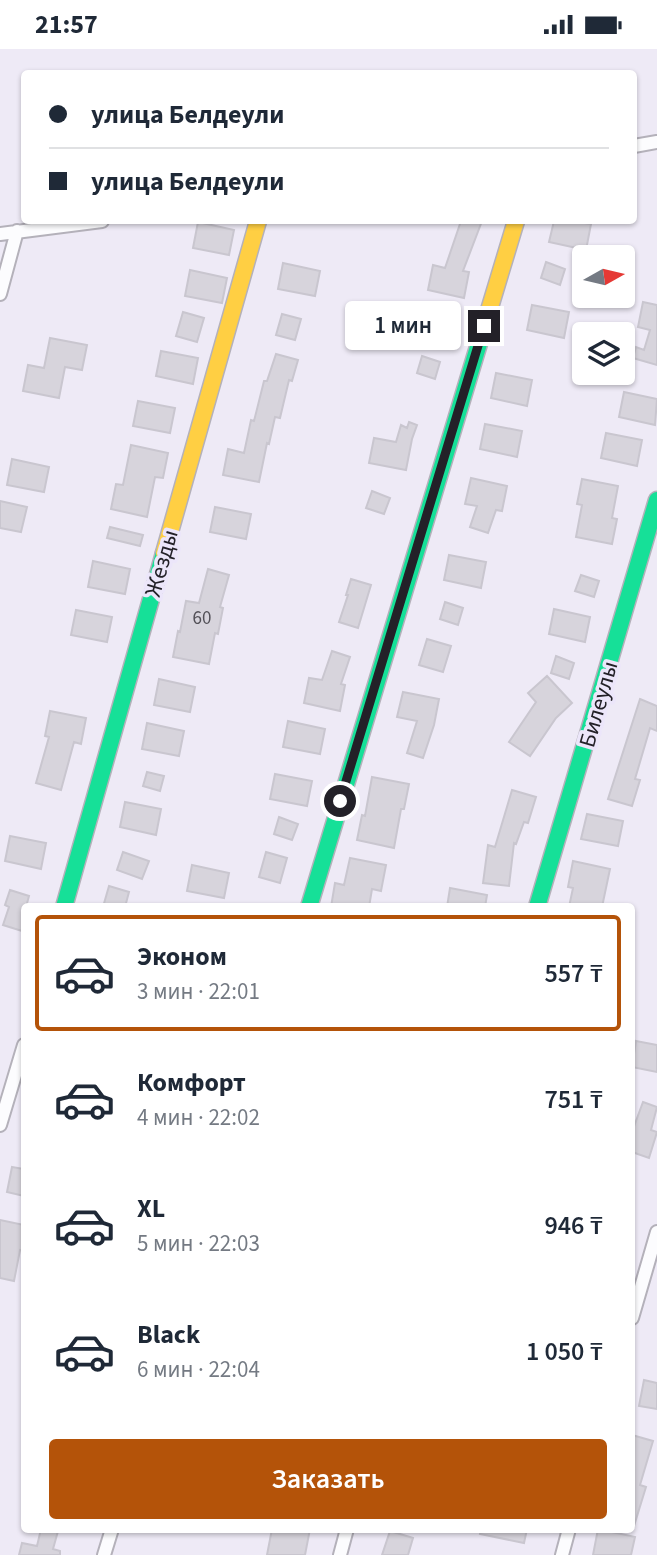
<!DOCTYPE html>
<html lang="ru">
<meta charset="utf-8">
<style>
body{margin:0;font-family:"Source Sans 3",sans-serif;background:#f6f6f7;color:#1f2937;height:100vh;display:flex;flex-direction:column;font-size:26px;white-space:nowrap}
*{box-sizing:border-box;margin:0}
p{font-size:23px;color:#747a83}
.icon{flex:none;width:38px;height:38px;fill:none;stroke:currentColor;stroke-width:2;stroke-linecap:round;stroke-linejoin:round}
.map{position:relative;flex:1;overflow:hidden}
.details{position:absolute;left:21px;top:854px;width:614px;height:630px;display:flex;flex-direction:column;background:#fff;border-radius:7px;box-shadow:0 2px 5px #0004}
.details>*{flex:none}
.banner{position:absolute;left:21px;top:21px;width:616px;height:154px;border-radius:7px;box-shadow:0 2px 5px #0004;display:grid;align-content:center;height:154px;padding:0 28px;background:#fff}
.needle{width:46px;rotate:82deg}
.tools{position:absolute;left:572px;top:196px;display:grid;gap:14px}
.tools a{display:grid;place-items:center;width:63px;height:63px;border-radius:7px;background:#fff;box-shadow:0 2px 5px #0004;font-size:35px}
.end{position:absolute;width:32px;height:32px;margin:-16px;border:9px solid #232128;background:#fff;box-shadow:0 0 0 4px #fff}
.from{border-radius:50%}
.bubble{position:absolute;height:49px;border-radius:7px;background:#fff;box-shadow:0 2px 5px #0004;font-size:23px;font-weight:600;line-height:49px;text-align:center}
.banner b{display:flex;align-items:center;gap:24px;height:66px;font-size:26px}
.banner b+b{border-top:2px solid #e0e1e3}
.banner i{width:18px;height:18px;background:#1f2937}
ul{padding:12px 0 0;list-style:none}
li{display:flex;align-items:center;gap:21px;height:116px;margin:0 14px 10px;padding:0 14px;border:4px solid transparent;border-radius:7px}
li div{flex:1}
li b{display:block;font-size:26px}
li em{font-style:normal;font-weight:600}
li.on{border-color:#b45309}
li>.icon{width:63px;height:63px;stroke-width:1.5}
.primary-button{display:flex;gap:14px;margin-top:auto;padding:14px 28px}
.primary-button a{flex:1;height:80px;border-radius:7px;background:#b45309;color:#fff;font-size:28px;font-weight:600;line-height:80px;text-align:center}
.status{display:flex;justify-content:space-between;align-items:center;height:49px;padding:0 35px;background:#fff;direction:ltr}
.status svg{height:19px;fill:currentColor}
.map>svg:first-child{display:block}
.building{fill:#d7d4dc;stroke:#c9c6cf;stroke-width:2}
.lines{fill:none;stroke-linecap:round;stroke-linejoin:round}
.street-casing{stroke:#b4b1ba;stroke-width:16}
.fast-casing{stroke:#b4b1ba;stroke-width:19}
.slow-casing{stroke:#b4b1ba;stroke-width:19}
.street{stroke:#fcfcfe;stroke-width:12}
.fast{stroke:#16e098;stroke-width:16}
.slow{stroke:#ffcf43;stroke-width:16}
.route{stroke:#232128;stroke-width:9}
.labels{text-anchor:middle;stroke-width:7;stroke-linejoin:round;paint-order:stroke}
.number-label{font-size:19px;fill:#525057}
.street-label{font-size:23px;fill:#232128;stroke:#ece6fa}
</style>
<div class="status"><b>21:57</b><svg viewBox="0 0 49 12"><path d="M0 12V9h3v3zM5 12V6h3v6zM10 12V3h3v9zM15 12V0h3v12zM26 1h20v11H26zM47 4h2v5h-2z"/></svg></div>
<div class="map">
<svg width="657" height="1506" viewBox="0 0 657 1506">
<rect width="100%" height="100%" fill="#eeeaf6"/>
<path class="building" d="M 461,172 L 482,172 L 463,222 L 469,223 L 464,249 L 428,241 L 433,216 L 445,219 Z
M 554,172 L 572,172 L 591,175 L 586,201 L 549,193 Z
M 198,173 L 234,181 L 229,206 L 193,199 Z
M 546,213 L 565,220 L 560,236 L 541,229 Z
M 283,214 L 320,222 L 315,247 L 278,240 Z
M 190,221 L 227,229 L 222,254 L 185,247 Z
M 643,253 L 657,256 L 657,316 L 633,309 L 636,298 L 644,301 L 650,281 L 638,278 Z
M 532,256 L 569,263 L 564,289 L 527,281 Z
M 419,261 L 456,268 L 451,294 L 414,286 Z
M 183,263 L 204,269 L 197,293 L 176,287 Z
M 282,265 L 301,270 L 295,291 L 276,286 Z
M 50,289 L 87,296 L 82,321 L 65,318 L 59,349 L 23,342 L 28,316 L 44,319 Z
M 161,302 L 198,309 L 193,335 L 156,327 Z
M 276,305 L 298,311 L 292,332 L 289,331 L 280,369 L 275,368 L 269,395 L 267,394 L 259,433 L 223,426 L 228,400 L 244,404 L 251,371 L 254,372 L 264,332 L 267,332 Z
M 422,307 L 440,313 L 435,330 L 417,324 Z
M 496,324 L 532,331 L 527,357 L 491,349 Z
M 624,343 L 657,350 L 655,376 L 619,368 Z
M 138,352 L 175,359 L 170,384 L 133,377 Z
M 409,373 L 417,376 L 412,390 L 406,421 L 369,414 L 374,389 L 396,393 L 401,376 L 407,379 Z
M 485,375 L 522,382 L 517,408 L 480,400 Z
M 606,384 L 642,391 L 637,417 L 601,409 Z
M 131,396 L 168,404 L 163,429 L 155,428 L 147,468 L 111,460 L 116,435 L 123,436 Z
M 12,410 L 49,418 L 44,443 L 7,436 Z
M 471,429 L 507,437 L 502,462 L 496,461 L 488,484 L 470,478 L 477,457 L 465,455 Z
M 582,430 L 618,437 L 612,469 L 617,470 L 612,495 L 576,488 L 582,456 L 577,455 Z
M 372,442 L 390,449 L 384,465 L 366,459 Z
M 0,452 L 27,458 L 21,483 L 0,479 Z
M 215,458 L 251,465 L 246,490 L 210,483 Z
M 110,478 L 143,486 L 140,497 L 107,489 Z
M 449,506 L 486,513 L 481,539 L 444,531 Z
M 93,512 L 130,520 L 125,545 L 88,538 Z
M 208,520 L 229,526 L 220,558 L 223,559 L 218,585 L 215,584 L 209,615 L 173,608 L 178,582 L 180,583 L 186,552 L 199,554 Z
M 581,526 L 599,532 L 594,548 L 575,542 Z
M 351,530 L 371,536 L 358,579 L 339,573 L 348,546 L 346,546 Z
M 445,553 L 463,559 L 458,576 L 440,570 Z
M 554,560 L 590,568 L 585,593 L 549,585 Z
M 76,561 L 112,568 L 107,593 L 71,586 Z
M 427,590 L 451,597 L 443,623 L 419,616 Z
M 332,602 L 350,608 L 341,635 L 345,636 L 340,662 L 304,654 L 309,629 L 322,631 Z
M 556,607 L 574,614 L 569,630 L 551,624 Z
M 547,627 L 572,654 L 556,669 L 530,707 L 509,693 L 536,653 L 528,644 Z
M 159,630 L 195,638 L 190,663 L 154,656 Z
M 403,643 L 439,650 L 434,676 L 423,709 L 407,704 L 417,672 L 397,668 Z
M 640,650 L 657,657 L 657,682 L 650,679 L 635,730 L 640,731 L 632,757 L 608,750 Z
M 50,662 L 86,669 L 81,695 L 74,693 L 61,741 L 36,734 L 49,688 L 45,687 Z
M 288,672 L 325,680 L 320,705 L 283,698 Z
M 147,674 L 184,682 L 179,707 L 142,700 Z
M 147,723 L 164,727 L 160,742 L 143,737 Z
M 275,725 L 312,732 L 307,757 L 270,750 Z
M 372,728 L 409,735 L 404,760 L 401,760 L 394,799 L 357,791 L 362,766 L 365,767 Z
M 512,741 L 536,748 L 528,774 L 524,773 L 516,795 L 514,794 L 509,837 L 483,834 L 488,796 L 495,798 Z
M 125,753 L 161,760 L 156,786 L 120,778 Z
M 587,765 L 623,772 L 618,797 L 581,790 Z
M 279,768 L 298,775 L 292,791 L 274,785 Z
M 10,787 L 46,794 L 41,820 L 5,812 Z
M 123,803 L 149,812 L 142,830 L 117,821 Z
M 266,803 L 287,809 L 280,834 L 259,828 Z
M 350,809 L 386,816 L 381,842 L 372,840 L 369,858 L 331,858 L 335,834 L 344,836 Z
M 573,812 L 610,820 L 602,858 L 569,858 L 573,839 L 568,838 Z
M 192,816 L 229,824 L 224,849 L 187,842 Z
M 109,837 L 129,843 L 125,858 L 103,858 Z
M 450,839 L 487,846 L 485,858 L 447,858 Z
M 10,841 L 29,847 L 26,858 L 24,858 L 24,875 L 22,882 L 3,876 L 9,858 L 5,856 Z
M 636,992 L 657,996 L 657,1023 L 632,1018 Z
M 643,1053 L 657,1058 L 651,1081 L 657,1083 L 649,1109 L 632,1103 L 632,1083 Z
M 12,1118 L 24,1120 L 24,1147 L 7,1143 Z
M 0,1171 L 24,1176 L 24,1202 L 20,1201 L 14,1232 L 0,1229 Z
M 644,1331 L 657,1334 L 657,1360 L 639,1357 Z
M 632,1386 L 653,1392 L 640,1436 L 646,1438 L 634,1477 L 632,1476 Z
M 41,1480 L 58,1482 L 53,1500 L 60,1502 L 60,1506 L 19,1506 L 22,1494 L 37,1497 Z
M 272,1480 L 310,1480 L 305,1506 L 267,1506 Z
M 481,1480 L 527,1480 L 524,1494 L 480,1485 Z
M 598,1480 L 635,1488 L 631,1506 L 593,1506 Z
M 390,1482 L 413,1489 L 408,1506 L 382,1506 Z"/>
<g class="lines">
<g class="street-casing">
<path id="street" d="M 634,97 L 657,93
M 0,185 L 102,172
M 0,245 L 17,182
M 0,1076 L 24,996
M 632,1269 L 657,1183
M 104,1506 L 112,1480
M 340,1506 L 347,1480
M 562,1506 L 569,1480"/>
</g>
<g class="fast-casing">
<path id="fast" d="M 64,858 L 164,504
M 309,858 L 484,278
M 537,858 L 657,451"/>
</g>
<g class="slow-casing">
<path id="slow" d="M 484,278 L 516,172
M 164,504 L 258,172"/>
</g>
<use href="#street" class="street"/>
<use href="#fast" class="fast"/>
<use href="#slow" class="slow"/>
</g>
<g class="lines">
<path class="route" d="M 340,752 L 484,277"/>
</g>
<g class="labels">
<g class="number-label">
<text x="202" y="575">60</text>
</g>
<g class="street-label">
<text transform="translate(161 514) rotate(-74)" y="8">Жезды</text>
<text transform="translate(598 655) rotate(-74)" y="8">Билеулы</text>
</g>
</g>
</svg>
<div class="tools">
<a><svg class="needle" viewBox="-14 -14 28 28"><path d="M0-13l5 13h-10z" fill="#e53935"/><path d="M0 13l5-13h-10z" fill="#747a83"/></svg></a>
<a><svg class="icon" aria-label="layers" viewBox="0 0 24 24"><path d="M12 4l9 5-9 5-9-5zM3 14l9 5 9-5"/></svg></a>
</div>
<i class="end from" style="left:340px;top:752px"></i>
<i class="end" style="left:484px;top:277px"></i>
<div class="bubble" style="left:345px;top:252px;width:116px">1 мин</div>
<div class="banner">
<b><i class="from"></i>улица Белдеули</b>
<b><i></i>улица Белдеули</b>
</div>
<section class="details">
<ul>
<li class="on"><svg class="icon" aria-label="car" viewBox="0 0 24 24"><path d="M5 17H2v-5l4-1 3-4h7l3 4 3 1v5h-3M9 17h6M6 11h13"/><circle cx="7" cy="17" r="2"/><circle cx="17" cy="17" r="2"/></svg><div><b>Эконом</b><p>3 мин · 22:01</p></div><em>557 ₸</em></li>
<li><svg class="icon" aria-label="car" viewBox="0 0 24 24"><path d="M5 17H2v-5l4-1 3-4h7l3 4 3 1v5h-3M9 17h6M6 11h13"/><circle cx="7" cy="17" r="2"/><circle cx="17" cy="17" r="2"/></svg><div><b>Комфорт</b><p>4 мин · 22:02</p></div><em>751 ₸</em></li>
<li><svg class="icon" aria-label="car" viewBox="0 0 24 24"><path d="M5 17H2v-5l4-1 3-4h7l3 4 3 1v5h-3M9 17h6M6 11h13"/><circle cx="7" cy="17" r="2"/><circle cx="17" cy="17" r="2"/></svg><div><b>XL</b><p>5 мин · 22:03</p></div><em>946 ₸</em></li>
<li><svg class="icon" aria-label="car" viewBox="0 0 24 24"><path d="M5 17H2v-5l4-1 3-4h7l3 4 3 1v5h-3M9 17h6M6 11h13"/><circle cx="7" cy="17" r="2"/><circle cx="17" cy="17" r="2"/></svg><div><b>Black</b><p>6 мин · 22:04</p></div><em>1 050 ₸</em></li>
</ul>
<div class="primary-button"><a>Заказать</a></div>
</section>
</div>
